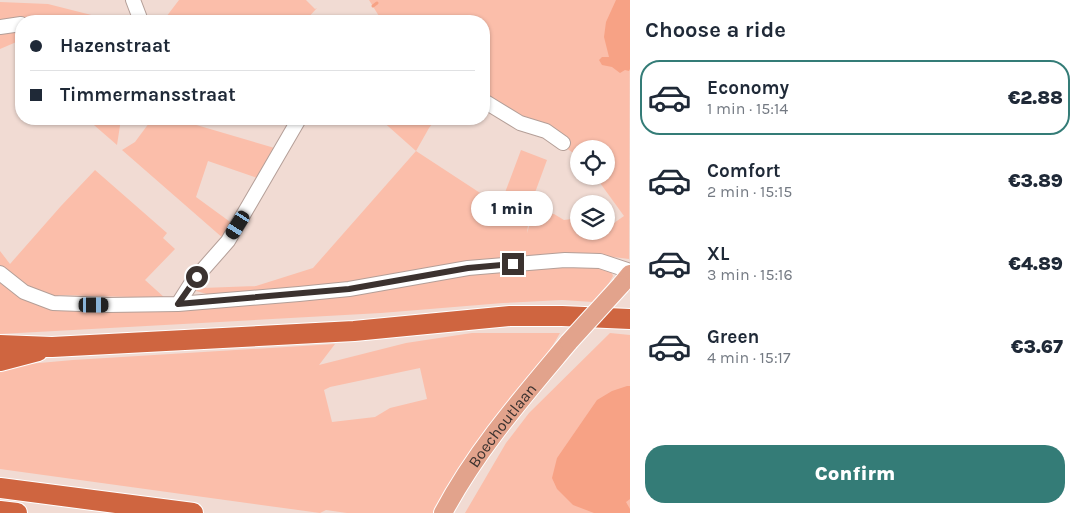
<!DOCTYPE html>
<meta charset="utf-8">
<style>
body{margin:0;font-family:Karla,sans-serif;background:#f2f2f3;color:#1f2937;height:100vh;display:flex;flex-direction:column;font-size:19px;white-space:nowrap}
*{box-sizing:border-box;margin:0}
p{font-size:16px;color:#747a83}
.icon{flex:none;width:28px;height:28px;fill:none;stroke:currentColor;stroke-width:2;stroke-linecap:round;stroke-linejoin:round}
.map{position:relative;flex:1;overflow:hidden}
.sheet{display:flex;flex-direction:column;background:#fff;width:450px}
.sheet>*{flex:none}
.hud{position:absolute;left:15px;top:15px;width:475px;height:110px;border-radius:20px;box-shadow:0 1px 4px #0004;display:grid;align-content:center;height:110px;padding:0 15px;background:#fff}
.buttons{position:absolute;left:570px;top:140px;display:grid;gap:10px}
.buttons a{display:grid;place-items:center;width:45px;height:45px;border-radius:50%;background:#fff;box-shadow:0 1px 4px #0004;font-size:25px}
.end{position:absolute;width:22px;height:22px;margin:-11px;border:6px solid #3b322f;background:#fff;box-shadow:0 0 0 2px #fff}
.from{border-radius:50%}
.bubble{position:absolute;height:35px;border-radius:18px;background:#fff;box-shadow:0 1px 4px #0004;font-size:16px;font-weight:800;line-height:35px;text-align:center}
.car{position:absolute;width:15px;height:30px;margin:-15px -8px;border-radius:6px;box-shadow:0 0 4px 1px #0007;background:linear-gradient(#222 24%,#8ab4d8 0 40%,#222 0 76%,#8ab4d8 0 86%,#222 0)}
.hud b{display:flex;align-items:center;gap:18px;height:48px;font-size:19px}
.hud b+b{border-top:1px solid #e0e1e3}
.hud i{width:12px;height:12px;background:#1f2937}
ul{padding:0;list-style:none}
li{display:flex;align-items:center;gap:15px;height:75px;margin:0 10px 8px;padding:0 5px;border:2px solid transparent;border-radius:20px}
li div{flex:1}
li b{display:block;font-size:19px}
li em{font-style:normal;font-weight:800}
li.on{border-color:#347c77}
li>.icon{width:45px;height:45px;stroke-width:1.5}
h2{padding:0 15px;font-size:22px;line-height:60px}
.primary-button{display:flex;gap:10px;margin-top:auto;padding:10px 15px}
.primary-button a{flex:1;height:58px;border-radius:20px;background:#347c77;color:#fff;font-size:20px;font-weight:800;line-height:58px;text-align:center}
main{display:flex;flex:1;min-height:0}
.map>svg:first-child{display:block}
.green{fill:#fbbeaa;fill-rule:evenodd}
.water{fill:#f7a285}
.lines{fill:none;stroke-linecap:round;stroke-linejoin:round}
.stream{stroke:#f7a285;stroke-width:3}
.minor-casing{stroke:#b49f98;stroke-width:16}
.major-casing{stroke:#fff;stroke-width:20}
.highway-casing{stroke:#fff;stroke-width:22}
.minor{stroke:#fff;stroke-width:14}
.major{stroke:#e2a38c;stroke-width:18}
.highway{stroke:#cf6540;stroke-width:20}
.major-bridge-casing{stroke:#fff;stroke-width:20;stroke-linecap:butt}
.major-bridge{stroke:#e2a38c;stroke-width:18}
.route{stroke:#3b322f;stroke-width:6}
.labels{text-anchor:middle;stroke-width:4;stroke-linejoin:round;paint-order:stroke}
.street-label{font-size:16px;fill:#3b322f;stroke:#f1dbd3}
</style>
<main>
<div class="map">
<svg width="630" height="513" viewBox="0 0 630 513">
<rect width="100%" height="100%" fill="#f1dbd3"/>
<path class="green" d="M 179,0 L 306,0 L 315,9 L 317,8 L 305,21 L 163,21 Z
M 369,0 L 630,0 L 629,259 L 581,253 L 554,255 L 450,264 L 326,286 L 207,294 L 196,291 L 200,280 L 202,288 L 256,286 L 313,268 L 416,151 L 380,119 L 436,119 L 429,128 L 416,151 L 500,206 L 521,150 L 547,160 L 526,217 L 504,209 L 528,225 L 527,233 L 532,217 L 554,214 L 564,220 L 579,218 L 579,231 L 606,231 L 606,222 L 614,223 L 624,216 L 595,176 L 606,176 L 606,149 L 579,149 L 579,157 L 569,150 L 525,129 L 484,104 L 484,21 L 382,21 Z
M 0,2 L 48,4 L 115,21 L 64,21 L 34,19 L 0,22 Z
M 21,29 L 21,40 L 0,49 L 0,32 Z
M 87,119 L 121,119 L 117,145 Z
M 152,119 L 176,119 L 278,149 L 260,179 L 208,161 L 196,197 L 233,224 L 224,239 L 122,150 L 135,142 Z
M 95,170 L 167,233 L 163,238 L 175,249 L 145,280 L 165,298 L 59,295 L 56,298 L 33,291 L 0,268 L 0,251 L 10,264 L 61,206 Z
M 595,264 L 611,271 L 613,276 L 609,283 L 593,302 L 562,300 L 503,303 L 381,313 L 0,334 L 0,279 L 55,308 Z
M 472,333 L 560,333 C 524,397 465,447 433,513 L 347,513 L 326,510 L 320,513 L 0,469 L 0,371 L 28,364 L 73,360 L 335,344 L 319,365 L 406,343 ZM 420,368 L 427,399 L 390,408 L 375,417 L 332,422 L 324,390 L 330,387 Z
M 610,333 L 630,335 L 630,513 L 465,513 L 506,443 L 529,413 Z"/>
<path class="water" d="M 616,0 L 630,0 L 630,69 L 629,71 L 625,70 L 620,73 L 612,67 L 602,65 L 599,60 L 602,57 L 609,57 L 604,37 L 606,22 Z
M 627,386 L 630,386 L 630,499 L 626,502 L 630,509 L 630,513 L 594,513 L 573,505 L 557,489 L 552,478 L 557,458 L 597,400 L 612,391 Z"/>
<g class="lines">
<path class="stream" d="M 373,6 L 377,3"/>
<g class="minor-casing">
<path id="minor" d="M 133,0 L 141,21
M 0,27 L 21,24
M 484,101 L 520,123 L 546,131 L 563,143
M 0,273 L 24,292 L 53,303 L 108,305 L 178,304 L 299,294 L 349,289 L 468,268 L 565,260 L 600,261 L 630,271
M 178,304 L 192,282 L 228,241 L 299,119"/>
</g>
<g class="major-casing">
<g id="major">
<path d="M 621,285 L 630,274"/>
<path id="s1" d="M 443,513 C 477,449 523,397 569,342"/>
</g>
</g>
<g class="highway-casing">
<path id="highway" d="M 0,345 L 52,347 L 354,331 L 510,316 L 562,316 L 630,319
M 0,361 L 38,351
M 0,488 L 193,513
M 0,511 L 17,513"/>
</g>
<use href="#minor" class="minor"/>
<use href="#major" class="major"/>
<use href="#highway" class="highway"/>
<g class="major-bridge-casing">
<path id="major-bridge" d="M 569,342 L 621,285"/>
</g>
<use href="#major-bridge" class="major-bridge"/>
</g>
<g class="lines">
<path class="route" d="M 197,277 L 178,304 L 349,289 L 468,268 L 513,264"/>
</g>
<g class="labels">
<g class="street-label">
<text dy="6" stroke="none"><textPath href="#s1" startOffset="106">Boechoutlaan</textPath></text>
</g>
</g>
</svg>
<div class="buttons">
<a><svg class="icon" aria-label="locate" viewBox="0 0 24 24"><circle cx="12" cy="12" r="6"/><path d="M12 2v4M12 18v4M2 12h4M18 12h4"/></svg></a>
<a><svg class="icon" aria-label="layers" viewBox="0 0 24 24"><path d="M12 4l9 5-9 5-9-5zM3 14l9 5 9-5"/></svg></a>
</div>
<i class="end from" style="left:197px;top:277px"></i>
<i class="end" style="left:513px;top:264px"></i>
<div class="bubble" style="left:471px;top:191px;width:82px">1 min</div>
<i class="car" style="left:238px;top:225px;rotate:212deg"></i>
<i class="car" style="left:94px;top:305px;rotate:90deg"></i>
<div class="hud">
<b><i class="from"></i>Hazenstraat</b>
<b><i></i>Timmermansstraat</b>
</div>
</div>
<section class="sheet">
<h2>Choose a ride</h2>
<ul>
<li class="on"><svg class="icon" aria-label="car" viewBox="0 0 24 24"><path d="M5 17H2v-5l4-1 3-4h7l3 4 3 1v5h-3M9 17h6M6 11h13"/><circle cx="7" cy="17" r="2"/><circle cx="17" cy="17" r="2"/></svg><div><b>Economy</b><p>1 min · 15:14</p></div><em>€2.88</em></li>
<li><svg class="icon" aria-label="car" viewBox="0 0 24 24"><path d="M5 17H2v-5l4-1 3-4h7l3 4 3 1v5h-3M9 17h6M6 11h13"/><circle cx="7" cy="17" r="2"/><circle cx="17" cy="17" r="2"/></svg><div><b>Comfort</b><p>2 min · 15:15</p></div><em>€3.89</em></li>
<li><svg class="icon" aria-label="car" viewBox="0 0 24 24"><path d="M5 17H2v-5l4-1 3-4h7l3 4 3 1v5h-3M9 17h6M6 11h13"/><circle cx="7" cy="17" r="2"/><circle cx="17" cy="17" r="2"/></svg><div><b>XL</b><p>3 min · 15:16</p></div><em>€4.89</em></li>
<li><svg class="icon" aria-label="car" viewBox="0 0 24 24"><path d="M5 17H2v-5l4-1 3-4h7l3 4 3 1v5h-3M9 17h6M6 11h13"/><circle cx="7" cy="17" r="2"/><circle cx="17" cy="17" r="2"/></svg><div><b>Green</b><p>4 min · 15:17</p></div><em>€3.67</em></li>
</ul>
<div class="primary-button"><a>Confirm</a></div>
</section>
</main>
